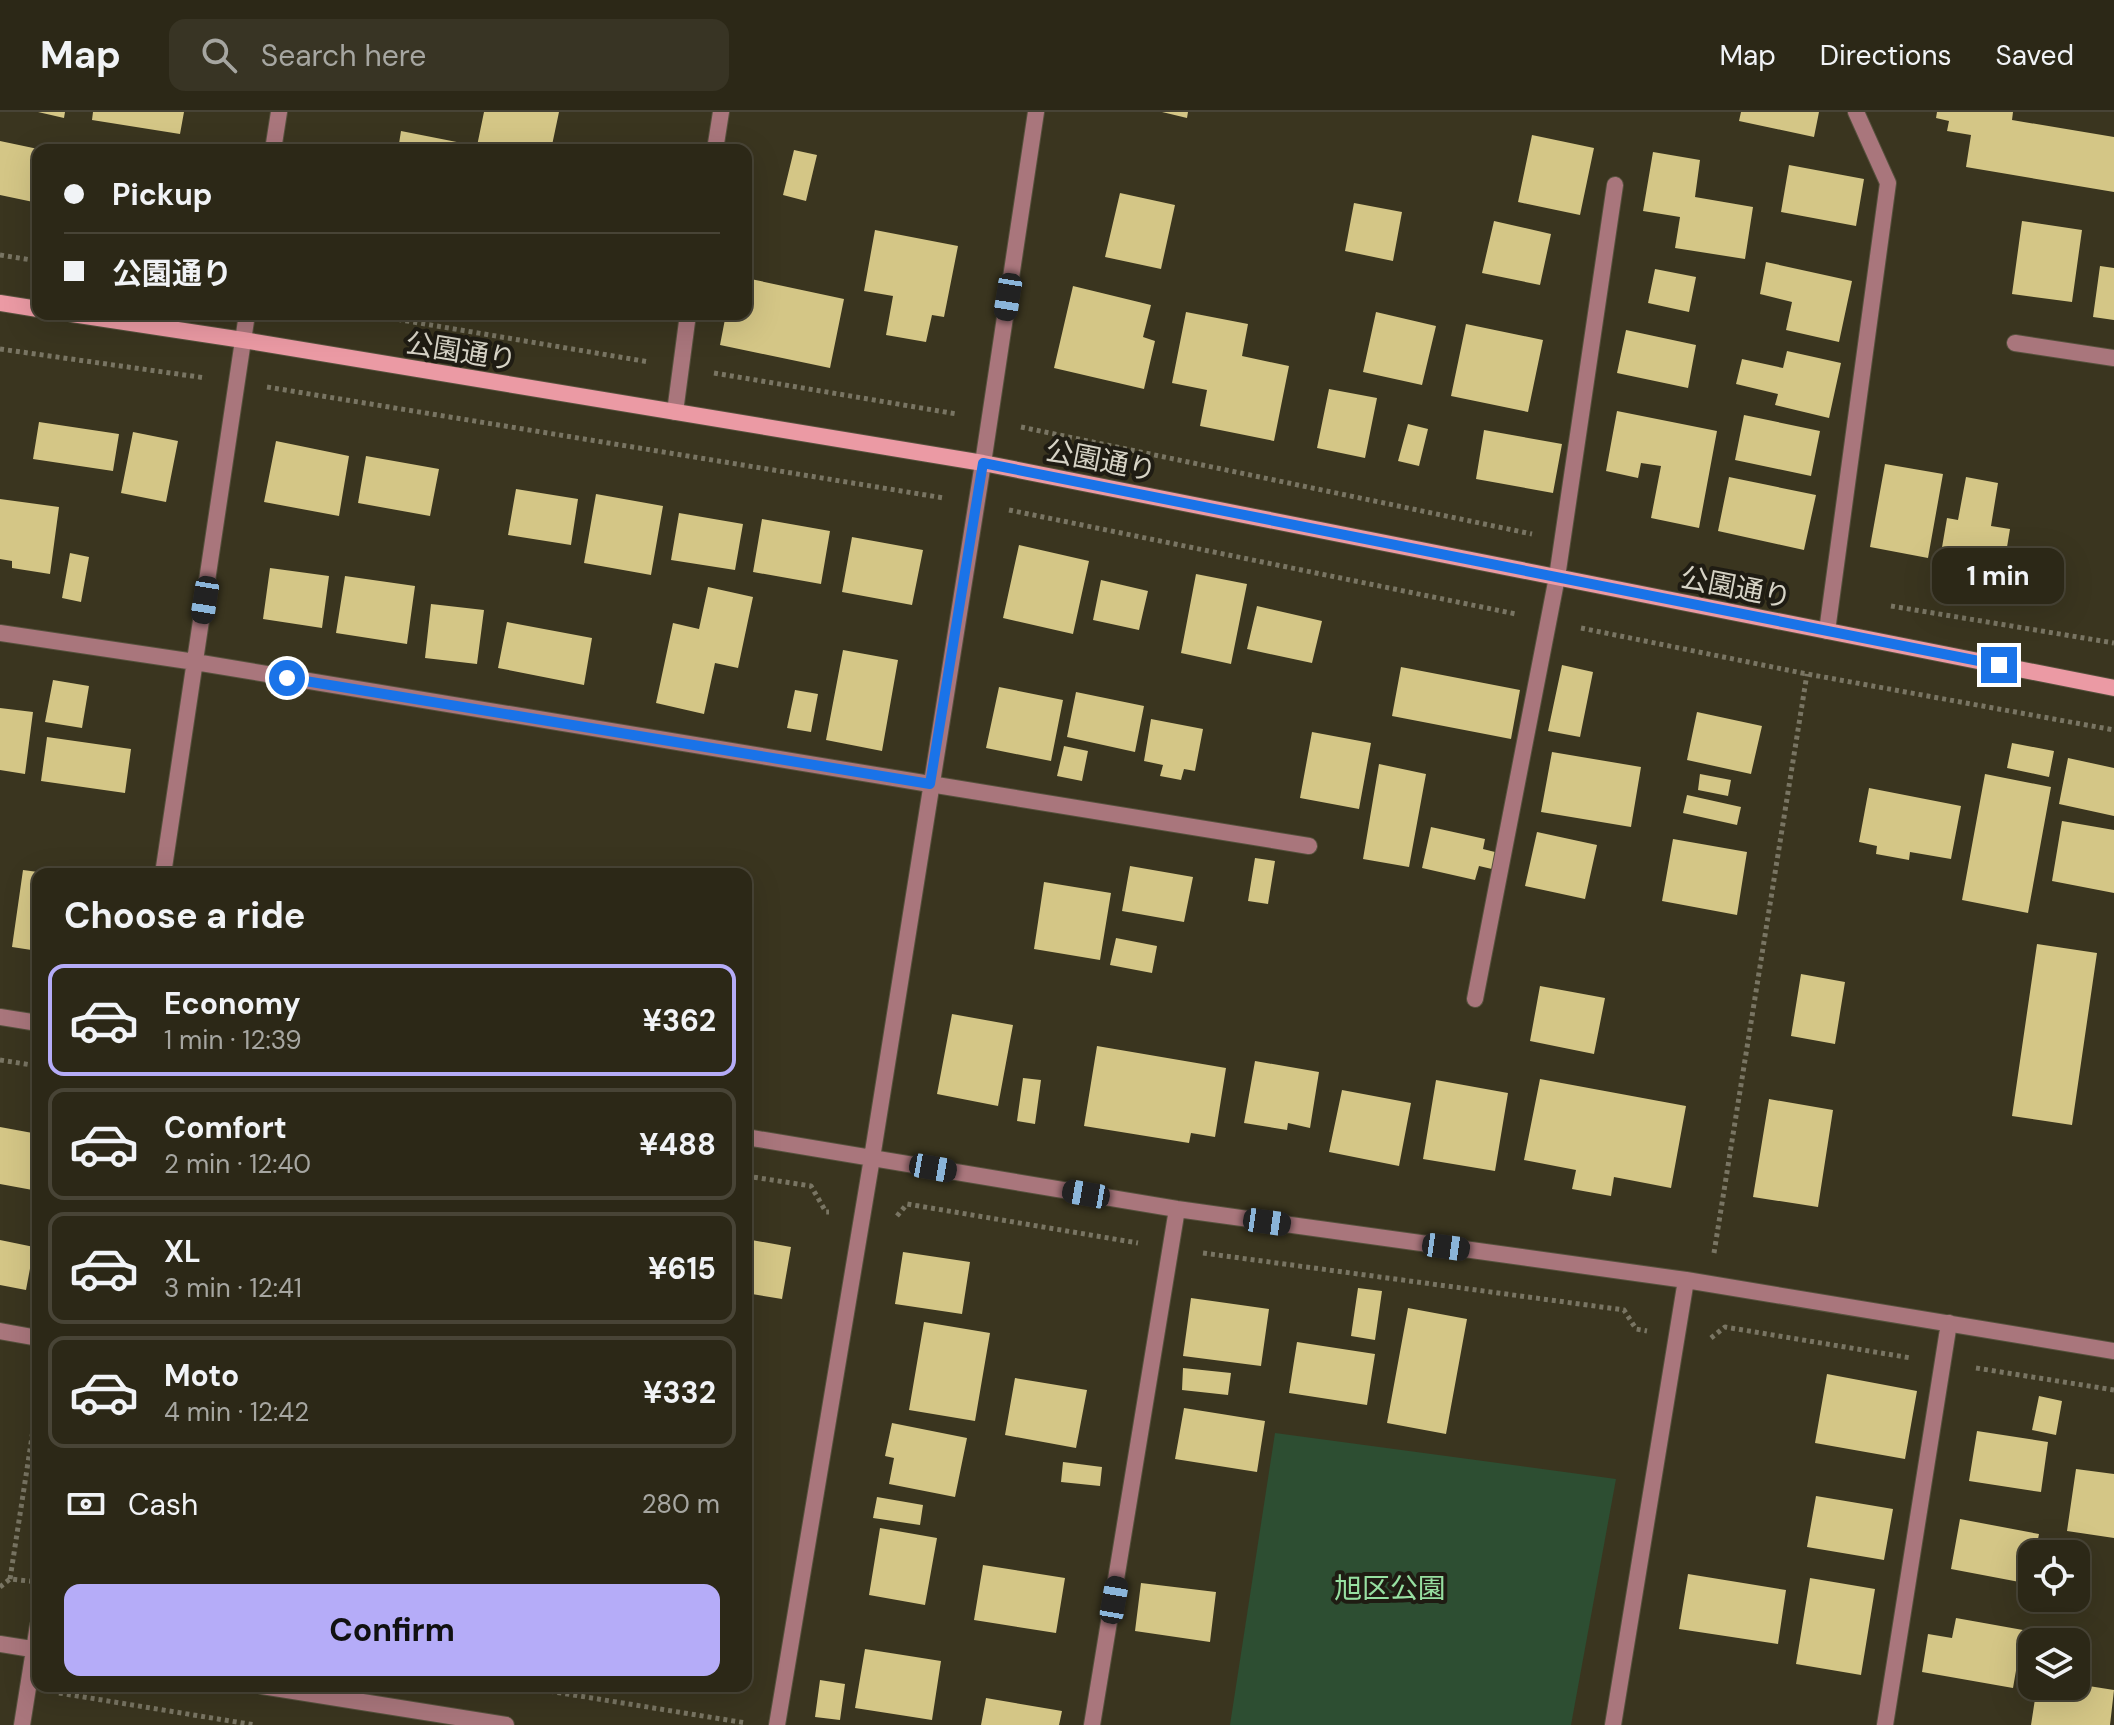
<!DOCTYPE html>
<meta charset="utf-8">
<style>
body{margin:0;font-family:"DM Sans","Noto Sans JP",sans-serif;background:#383424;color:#f1f3f6;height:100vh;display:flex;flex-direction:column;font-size:30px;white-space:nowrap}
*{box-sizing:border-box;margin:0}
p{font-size:26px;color:#a6a6a1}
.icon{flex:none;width:44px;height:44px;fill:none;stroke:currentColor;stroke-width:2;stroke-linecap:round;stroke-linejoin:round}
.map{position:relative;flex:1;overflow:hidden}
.panel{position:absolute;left:32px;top:756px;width:720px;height:824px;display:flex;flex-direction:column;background:#2c2817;border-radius:16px;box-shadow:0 8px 32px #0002,0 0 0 2px #484436}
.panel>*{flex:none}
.guide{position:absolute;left:32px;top:32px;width:720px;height:176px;border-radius:16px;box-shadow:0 8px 32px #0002,0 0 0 2px #484436;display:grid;align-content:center;height:176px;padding:0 32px;background:#2c2817}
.fabs{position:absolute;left:2018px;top:1428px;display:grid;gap:16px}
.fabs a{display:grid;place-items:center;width:72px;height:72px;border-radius:16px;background:#2c2817;box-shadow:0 8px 32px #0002,0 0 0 2px #484436;font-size:40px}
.end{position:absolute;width:36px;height:36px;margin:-18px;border:10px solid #1a73e8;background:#fff;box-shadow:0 0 0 4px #fff}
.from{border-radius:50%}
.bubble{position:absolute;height:56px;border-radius:16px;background:#2c2817;box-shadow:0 8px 32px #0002,0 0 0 2px #484436;font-size:26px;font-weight:700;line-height:56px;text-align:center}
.car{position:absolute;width:24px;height:48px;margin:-24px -12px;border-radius:10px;box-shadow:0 0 6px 2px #0007;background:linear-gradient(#222 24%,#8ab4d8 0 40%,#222 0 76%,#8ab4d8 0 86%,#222 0)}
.guide b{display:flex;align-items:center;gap:28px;height:76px;font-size:30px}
.guide b+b{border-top:2px solid #484436}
.guide i{width:20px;height:20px;background:#f1f3f6}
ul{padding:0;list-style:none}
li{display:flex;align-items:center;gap:24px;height:112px;margin:0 16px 12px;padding:0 16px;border:4px solid #484436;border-radius:16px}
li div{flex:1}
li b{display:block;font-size:30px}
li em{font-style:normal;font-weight:700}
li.selected{border-color:#b5acf8}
li>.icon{width:72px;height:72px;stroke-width:1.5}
h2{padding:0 32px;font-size:36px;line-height:96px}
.pay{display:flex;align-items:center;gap:20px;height:88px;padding:0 32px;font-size:30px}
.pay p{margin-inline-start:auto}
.primary-button{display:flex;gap:16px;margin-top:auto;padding:16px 32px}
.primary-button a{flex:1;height:92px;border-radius:16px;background:#b5acf8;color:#111;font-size:32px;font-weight:700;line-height:92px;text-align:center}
header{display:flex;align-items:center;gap:48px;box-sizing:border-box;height:112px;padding:0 40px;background:#2c2817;border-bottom:2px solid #484436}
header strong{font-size:38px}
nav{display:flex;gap:44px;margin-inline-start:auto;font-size:28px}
.search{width:560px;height:72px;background:#383424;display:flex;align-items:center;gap:20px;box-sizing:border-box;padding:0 28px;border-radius:16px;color:#a6a6a1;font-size:30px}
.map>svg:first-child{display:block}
.green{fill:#2d4e32}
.building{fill:#d4c686}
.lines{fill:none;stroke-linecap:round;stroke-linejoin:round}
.lane-casing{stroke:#56513d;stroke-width:18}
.street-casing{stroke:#56513d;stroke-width:18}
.secondary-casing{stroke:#56513d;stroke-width:18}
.path{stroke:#797563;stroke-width:5;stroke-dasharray:4 4;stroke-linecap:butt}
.lane{stroke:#a9767c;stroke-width:16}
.street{stroke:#a9767c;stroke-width:16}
.secondary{stroke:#eb9aa4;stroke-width:16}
.route{stroke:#1a73e8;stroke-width:10}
.labels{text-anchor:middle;stroke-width:8;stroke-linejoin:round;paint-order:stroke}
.street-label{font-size:28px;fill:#d6d3c6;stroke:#1f1c13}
.park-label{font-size:28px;fill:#97e0a1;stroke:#1f1c13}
</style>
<header>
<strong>Map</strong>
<div class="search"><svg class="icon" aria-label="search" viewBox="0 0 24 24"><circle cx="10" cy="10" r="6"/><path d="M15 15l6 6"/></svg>Search here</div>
<nav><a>Map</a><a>Directions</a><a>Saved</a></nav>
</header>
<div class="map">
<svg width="2114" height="1613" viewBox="0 0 2114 1613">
<rect width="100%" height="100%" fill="#3a351f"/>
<path class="green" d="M 1275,1321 L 1616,1367 L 1571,1613 L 1230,1613 Z"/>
<path class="building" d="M 38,0 L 65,0 L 64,6 Z
M 93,0 L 184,0 L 180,22 L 92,8 Z
M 484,0 L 559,0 L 551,38 L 398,38 L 401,19 L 477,34 Z
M 1162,0 L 1188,0 L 1187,6 Z
M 1741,0 L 1819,0 L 1814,25 L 1739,9 Z
M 1937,0 L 2013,0 L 2012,8 L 2114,25 L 2114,80 L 1966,55 L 1971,23 L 1947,19 L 1949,9 L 1936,6 Z
M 1532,23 L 1594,36 L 1580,103 L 1518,90 Z
M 0,29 L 38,37 L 38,91 L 0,83 Z
M 794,38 L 817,43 L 806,89 L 783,83 Z
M 1653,40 L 1700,48 L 1695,85 L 1753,95 L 1745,147 L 1675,136 L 1680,105 L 1643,99 Z
M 1789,53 L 1864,67 L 1856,114 L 1781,100 Z
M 1120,81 L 1175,93 L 1161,157 L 1105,145 Z
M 1354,91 L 1402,100 L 1393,149 L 1345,139 Z
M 1494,109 L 1551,122 L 1540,173 L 1482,161 Z
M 2022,109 L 2082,118 L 2072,190 L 2012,182 Z
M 875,118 L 958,134 L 944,205 L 932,203 L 926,230 L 886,223 L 893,184 L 864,179 Z
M 1766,150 L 1852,169 L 1839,230 L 1786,218 L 1792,190 L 1760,182 Z
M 2100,154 L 2114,156 L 2114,208 L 2093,205 Z
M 1655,157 L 1696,165 L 1689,200 L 1648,191 Z
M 746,166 L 844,187 L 830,256 L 720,233 L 726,202 L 746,202 Z
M 1073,174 L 1151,193 L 1143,225 L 1155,229 L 1144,277 L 1054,256 Z
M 1186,200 L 1248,212 L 1242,244 L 1289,254 L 1274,329 L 1200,314 L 1207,278 L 1172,271 Z
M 1376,200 L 1436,214 L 1422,273 L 1363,260 Z
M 1466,212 L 1543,228 L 1528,300 L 1451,284 Z
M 1626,218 L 1696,233 L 1688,276 L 1617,261 Z
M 1787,239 L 1841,251 L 1829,306 L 1775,293 L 1778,282 L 1736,272 L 1742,247 L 1783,256 Z
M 1329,277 L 1377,286 L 1365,346 L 1317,336 Z
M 1617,299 L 1717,319 L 1699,416 L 1651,406 L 1661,354 L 1641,351 L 1638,366 L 1606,359 Z
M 1744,303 L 1820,319 L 1811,364 L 1735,348 Z
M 39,310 L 119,322 L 113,359 L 33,347 Z
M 1408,312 L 1428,317 L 1419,354 L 1398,349 Z
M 1484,318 L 1562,332 L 1553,381 L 1476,367 Z
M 133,320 L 178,329 L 166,390 L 121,381 Z
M 276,329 L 349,344 L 339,404 L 264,390 Z
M 366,344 L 439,357 L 430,404 L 358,391 Z
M 1885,352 L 1943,362 L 1928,446 L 1870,435 Z
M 1729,365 L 1816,383 L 1804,438 L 1718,419 Z
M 1966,365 L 1998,371 L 1991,414 L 2010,417 L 2002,465 L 1939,453 L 1947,406 L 1958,408 Z
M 516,377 L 578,387 L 571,433 L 508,423 Z
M 596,382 L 663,394 L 651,463 L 584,451 Z
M 0,387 L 59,395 L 50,462 L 12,456 L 12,449 L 0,447 Z
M 679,401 L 743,412 L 735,458 L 671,448 Z
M 762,407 L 830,419 L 821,472 L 753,460 Z
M 852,425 L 923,438 L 912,493 L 842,480 Z
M 1019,433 L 1089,449 L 1073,522 L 1003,506 Z
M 70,441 L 89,445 L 81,490 L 62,486 Z
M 270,456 L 329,464 L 322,516 L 263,507 Z
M 1196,462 L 1247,472 L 1231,552 L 1181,541 Z
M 345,464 L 415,474 L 407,532 L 336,521 Z
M 1101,468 L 1148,479 L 1139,518 L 1093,508 Z
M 708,475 L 753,485 L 738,556 L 715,551 L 704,602 L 656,591 L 673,511 L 699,517 Z
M 431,492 L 484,498 L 477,552 L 425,546 Z
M 1257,494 L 1322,509 L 1312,551 L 1247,537 Z
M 507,510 L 592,526 L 584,573 L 498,556 Z
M 843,538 L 898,548 L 882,639 L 826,628 Z
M 1562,553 L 1593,560 L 1580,625 L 1548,619 Z
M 1401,555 L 1520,578 L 1511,627 L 1392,604 Z
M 53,568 L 89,574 L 82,616 L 45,610 Z
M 999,575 L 1063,588 L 1051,649 L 986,636 Z
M 795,578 L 818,582 L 811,620 L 787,616 Z
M 1076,580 L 1144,594 L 1135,640 L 1067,625 Z
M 0,596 L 33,600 L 25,662 L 0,658 Z
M 1697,600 L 1762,614 L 1751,662 L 1687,648 Z
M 1151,607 L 1203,617 L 1195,659 L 1184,657 L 1181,668 L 1160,664 L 1163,653 L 1144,649 Z
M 1312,620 L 1371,631 L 1359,697 L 1300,686 Z
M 47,625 L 131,637 L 125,681 L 41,669 Z
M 2012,631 L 2054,639 L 2049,665 L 2007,656 Z
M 1064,634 L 1088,639 L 1082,669 L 1057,664 Z
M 1552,640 L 1641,655 L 1631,715 L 1541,700 Z
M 2068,646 L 2114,656 L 2114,704 L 2059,692 Z
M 1379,652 L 1426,662 L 1409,755 L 1363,747 Z
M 1700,662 L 1731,668 L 1728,684 L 1698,678 Z
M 1985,662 L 2051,675 L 2028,801 L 1962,788 Z
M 1869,676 L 1961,694 L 1951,747 L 1910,740 L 1909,748 L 1876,742 L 1877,734 L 1859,730 Z
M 1687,683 L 1741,695 L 1737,713 L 1683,701 Z
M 2062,709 L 2114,718 L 2114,781 L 2052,769 Z
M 1431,715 L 1485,727 L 1483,737 L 1495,740 L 1492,757 L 1479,754 L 1475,768 L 1422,756 Z
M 1537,720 L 1597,733 L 1585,787 L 1525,774 Z
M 1673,727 L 1747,740 L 1737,803 L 1662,789 Z
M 1255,746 L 1275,749 L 1268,792 L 1248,789 Z
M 1130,754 L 1193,765 L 1184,810 L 1122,799 Z
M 23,758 L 38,760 L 38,839 L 12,835 Z
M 1044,770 L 1111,781 L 1100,848 L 1034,837 Z
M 1116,826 L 1157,834 L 1152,861 L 1110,853 Z
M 2037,832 L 2097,841 L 2072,1013 L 2012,1004 Z
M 1801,862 L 1845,870 L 1835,932 L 1791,924 Z
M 1540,874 L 1605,886 L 1594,942 L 1530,929 Z
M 952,902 L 1013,913 L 998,994 L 937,982 Z
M 1097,934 L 1226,956 L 1215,1025 L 1191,1021 L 1189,1031 L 1084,1014 Z
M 1255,949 L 1319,960 L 1310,1016 L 1288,1011 L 1287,1018 L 1244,1011 Z
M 1023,966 L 1041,968 L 1035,1012 L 1017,1009 Z
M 1540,967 L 1686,994 L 1671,1076 L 1614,1065 L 1611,1084 L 1572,1077 L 1576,1058 L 1524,1048 Z
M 1436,968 L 1508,981 L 1495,1059 L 1423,1047 Z
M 1342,978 L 1411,991 L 1399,1054 L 1329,1040 Z
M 1769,987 L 1833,998 L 1818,1095 L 1753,1085 Z
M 0,1015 L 38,1022 L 38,1079 L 0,1072 Z
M 746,1127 L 791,1135 L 782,1187 L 746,1181 Z
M 0,1128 L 34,1135 L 26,1178 L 0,1173 Z
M 903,1140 L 970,1150 L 962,1202 L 895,1192 Z
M 1358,1176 L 1382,1179 L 1375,1228 L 1351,1224 Z
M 1191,1186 L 1269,1197 L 1261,1254 L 1183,1244 Z
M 1408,1196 L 1467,1207 L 1446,1322 L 1387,1311 Z
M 924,1210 L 990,1221 L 975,1309 L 909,1298 Z
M 1297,1230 L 1375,1242 L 1367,1293 L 1289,1281 Z
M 1183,1256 L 1231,1261 L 1228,1283 L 1182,1278 Z
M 1827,1262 L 1917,1279 L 1905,1347 L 1815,1331 Z
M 1015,1266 L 1087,1278 L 1076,1336 L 1005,1323 Z
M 2039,1284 L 2062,1289 L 2056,1323 L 2032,1318 Z
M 1184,1296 L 1265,1309 L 1257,1360 L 1175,1347 Z
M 892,1311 L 967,1326 L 955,1385 L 889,1372 L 894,1346 L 885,1344 Z
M 1977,1319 L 2048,1330 L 2041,1380 L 1969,1369 Z
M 1063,1350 L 1102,1355 L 1100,1374 L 1061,1370 Z
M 2076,1357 L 2114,1362 L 2114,1426 L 2067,1419 Z
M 1816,1384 L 1893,1397 L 1884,1448 L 1807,1435 Z
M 877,1385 L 923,1393 L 920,1413 L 873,1406 Z
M 1960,1407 L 2039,1422 L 2035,1442 L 2032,1442 L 2030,1472 L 1951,1457 Z
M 880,1416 L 937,1426 L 925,1493 L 869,1483 Z
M 983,1453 L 1065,1466 L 1056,1521 L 974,1508 Z
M 1688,1462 L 1786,1478 L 1778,1532 L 1679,1517 Z
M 1810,1466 L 1875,1477 L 1861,1563 L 1796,1552 Z
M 1141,1471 L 1216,1480 L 1210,1530 L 1135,1519 Z
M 1956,1506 L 2023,1518 L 2013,1576 L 1922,1560 L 1928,1522 L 1952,1526 Z
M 865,1537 L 941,1549 L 932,1608 L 855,1596 Z
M 820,1568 L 845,1572 L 840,1608 L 815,1605 Z
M 2076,1572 L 2114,1578 L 2110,1613 L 2031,1613 L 2037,1574 Z
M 986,1586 L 1062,1599 L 1059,1613 L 981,1613 Z"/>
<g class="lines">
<g class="lane-casing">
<path id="lane" d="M 715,38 L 721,0
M 675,300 L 688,202
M 983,351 L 1036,0
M 1827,519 L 1888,71 L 1856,0
M 930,672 L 1309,734
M 1475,887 L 1557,465 L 1615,73"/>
</g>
<g class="street-casing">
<path id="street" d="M 273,38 L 279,0
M 2015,231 L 2114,246
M 0,521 L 195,550 L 930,672
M 163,762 L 247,202
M 0,905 L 38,911
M 746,1025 L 1177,1097 L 1686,1168 L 2114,1239
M 0,1219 L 38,1226
M 0,1532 L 38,1538
M 262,1574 L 506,1613
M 22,1613 L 38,1513
M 777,1613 L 872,1046 L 983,351
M 1092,1613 L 1177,1097
M 1613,1613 L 1686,1168
M 1885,1613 L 1949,1211"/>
</g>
<g class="secondary-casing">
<path id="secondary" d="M 0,191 L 38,197
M 72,202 L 243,228 L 983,351 L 2114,576"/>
</g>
<path class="path" d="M 0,143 L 38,149
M 366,202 L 649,250
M 0,237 L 206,266
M 714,261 L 957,302
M 267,275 L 944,386
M 1021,315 L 1532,422
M 1009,398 L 1516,502
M 1891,494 L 2114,531
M 1581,516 L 1807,562 L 2114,618
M 0,948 L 38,954
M 746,1064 L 811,1074 L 826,1100 L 829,1100
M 897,1104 L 907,1092 L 1138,1131
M 1203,1141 L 1624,1198 L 1636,1217 L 1647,1219
M 1714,1141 L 1807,562
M 1711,1226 L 1725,1215 L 1911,1246
M 1976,1256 L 2114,1278
M 10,1467 L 38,1286
M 0,1475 L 10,1467 L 38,1470
M 518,1574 L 746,1611
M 59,1581 L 255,1613"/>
<use href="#lane" class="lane"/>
<use href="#street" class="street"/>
<use href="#secondary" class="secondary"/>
</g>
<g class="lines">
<path class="route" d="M 287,566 L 930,672 L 983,351 L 1999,553"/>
</g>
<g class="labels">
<g class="street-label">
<text transform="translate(461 239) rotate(9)" y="10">公園通り</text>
<text transform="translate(1101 348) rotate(11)" y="10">公園通り</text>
<text transform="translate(1736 475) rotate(11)" y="10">公園通り</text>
</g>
<g class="park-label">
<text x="1390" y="1486">旭区公園</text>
</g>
</g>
</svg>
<div class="fabs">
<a><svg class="icon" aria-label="locate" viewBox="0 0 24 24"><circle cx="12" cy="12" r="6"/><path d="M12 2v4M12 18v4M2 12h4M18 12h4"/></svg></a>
<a><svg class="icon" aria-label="layers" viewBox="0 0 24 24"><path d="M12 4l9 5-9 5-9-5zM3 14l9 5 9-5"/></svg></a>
</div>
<i class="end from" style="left:287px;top:566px"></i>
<i class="end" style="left:1999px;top:553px"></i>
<div class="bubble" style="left:1932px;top:436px;width:132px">1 min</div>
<i class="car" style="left:1008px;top:185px;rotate:189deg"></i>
<i class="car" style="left:205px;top:488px;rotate:189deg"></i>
<i class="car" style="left:933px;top:1056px;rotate:100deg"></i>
<i class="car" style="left:1086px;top:1082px;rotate:280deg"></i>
<i class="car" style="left:1267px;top:1110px;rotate:98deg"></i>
<i class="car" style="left:1446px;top:1135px;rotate:98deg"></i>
<i class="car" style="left:1114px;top:1488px;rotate:10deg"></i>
<div class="guide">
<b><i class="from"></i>Pickup</b>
<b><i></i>公園通り</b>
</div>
<section class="panel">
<h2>Choose a ride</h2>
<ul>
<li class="selected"><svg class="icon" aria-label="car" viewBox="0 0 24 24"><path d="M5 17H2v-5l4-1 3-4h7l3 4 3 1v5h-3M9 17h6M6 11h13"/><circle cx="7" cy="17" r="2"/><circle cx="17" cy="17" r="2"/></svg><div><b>Economy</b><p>1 min · 12:39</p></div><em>¥362</em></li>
<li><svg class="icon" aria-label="car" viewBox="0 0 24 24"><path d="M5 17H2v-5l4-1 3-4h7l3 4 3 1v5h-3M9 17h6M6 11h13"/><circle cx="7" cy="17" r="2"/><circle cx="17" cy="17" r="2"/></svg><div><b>Comfort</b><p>2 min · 12:40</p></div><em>¥488</em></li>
<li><svg class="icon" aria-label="car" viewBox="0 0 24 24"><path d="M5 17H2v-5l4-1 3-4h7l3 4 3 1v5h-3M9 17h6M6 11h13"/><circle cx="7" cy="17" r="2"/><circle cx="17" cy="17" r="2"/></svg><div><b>XL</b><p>3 min · 12:41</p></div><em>¥615</em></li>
<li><svg class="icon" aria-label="car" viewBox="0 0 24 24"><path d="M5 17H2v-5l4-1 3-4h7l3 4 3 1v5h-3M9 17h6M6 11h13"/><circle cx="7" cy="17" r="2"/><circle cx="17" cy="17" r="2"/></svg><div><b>Moto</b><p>4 min · 12:42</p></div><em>¥332</em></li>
</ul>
<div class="pay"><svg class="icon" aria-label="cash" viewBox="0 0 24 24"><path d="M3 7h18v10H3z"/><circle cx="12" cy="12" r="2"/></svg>Cash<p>280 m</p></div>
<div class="primary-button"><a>Confirm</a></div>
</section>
</div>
